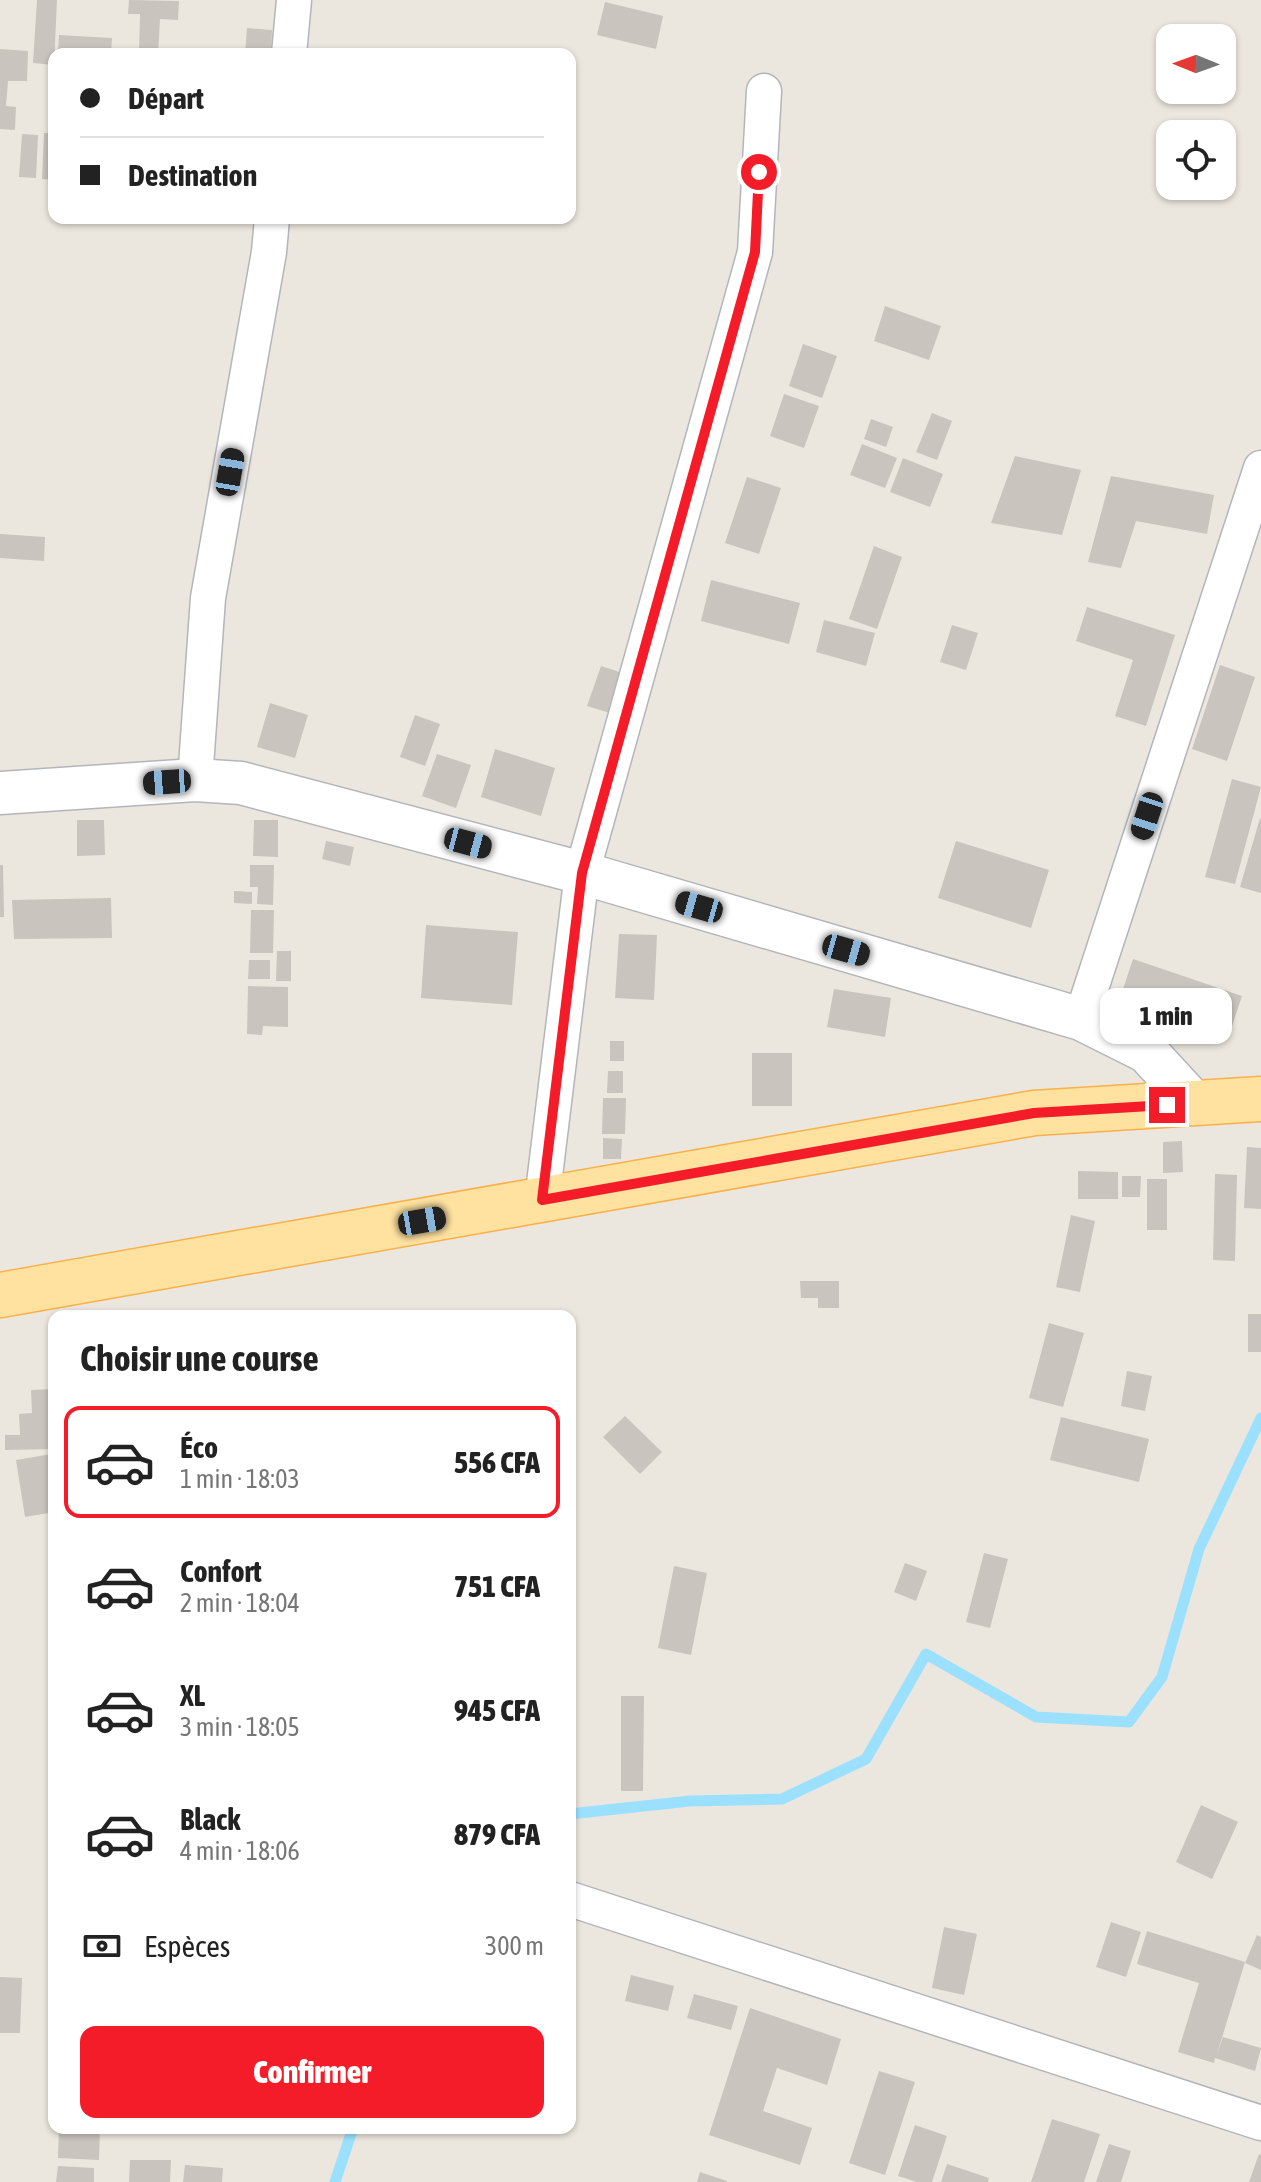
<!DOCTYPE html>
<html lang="fr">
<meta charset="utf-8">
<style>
body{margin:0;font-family:"Asap Condensed",sans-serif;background:#f2f2f2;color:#222;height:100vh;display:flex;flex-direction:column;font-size:30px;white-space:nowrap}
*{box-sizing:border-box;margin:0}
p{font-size:26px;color:#767676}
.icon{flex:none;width:44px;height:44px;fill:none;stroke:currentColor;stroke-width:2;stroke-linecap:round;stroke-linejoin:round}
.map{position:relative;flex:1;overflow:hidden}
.side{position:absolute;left:48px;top:1310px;width:528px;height:824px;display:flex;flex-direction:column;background:#fff;border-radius:16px;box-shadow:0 2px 6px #0004}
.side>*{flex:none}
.guide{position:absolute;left:48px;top:48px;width:528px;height:176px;border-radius:16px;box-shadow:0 2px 6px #0004;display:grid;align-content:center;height:176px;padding:0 32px;background:#fff}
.needle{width:52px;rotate:271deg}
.fabs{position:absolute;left:1156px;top:24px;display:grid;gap:16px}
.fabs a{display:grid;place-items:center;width:80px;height:80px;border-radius:16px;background:#fff;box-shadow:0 2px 6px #0004;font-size:40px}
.end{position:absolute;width:36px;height:36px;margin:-18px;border:10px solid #f51c29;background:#fff;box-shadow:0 0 0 4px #fff}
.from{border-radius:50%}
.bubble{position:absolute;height:56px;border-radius:16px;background:#fff;box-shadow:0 2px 6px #0004;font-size:26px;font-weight:800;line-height:56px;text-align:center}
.car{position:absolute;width:24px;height:48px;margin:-24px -12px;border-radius:10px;box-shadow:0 0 6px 2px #0007;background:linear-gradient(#222 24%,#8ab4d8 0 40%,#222 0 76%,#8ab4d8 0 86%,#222 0)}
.guide b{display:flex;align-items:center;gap:28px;height:76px;font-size:30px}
.guide b+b{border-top:2px solid #e0e0e0}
.guide i{width:20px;height:20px;background:#222}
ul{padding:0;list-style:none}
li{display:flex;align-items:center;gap:24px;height:112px;margin:0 16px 12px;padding:0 16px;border:4px solid transparent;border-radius:16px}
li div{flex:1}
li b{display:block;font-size:30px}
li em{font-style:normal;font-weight:800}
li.active{border-color:#f51c29}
li>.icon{width:72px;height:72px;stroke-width:1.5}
h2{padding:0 32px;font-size:36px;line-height:96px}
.pay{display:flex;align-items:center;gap:20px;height:88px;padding:0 32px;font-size:30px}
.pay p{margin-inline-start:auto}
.cta{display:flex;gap:16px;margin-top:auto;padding:16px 32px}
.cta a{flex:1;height:92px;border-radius:16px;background:#f51c29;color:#fff;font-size:32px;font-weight:800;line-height:92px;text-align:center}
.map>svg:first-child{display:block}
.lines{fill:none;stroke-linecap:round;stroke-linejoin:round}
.stream{stroke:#9be1ff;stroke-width:11}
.building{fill:#c9c4bd}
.minor-casing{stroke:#b2b6bb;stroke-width:37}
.tertiary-casing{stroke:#b2b6bb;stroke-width:45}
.primary-casing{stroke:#fbb049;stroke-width:47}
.minor{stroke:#fff;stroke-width:34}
.tertiary{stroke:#fff;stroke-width:42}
.primary{stroke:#ffe2a0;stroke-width:44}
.route{stroke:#f51c29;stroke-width:10}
</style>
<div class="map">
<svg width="1261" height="2182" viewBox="0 0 1261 2182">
<rect width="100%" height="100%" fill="#ece7de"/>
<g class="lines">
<path class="stream" d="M 570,1814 L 690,1801 L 782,1799 L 866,1759 L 926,1654 L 1036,1717 L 1129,1722 L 1162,1677 L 1199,1549 L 1261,1418
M 335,2182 L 353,2128"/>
</g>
<path class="building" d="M 37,0 L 57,0 L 54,65 L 33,63 Z
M 129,0 L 179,1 L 178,20 L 160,19 L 158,54 L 139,54 L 140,14 L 128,14 Z
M 605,2 L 663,16 L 656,49 L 597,35 Z
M 247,28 L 272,30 L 271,54 L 245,54 Z
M 59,35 L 112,38 L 111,54 L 58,54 Z
M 0,49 L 28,51 L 27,81 L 8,81 L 6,106 L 16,107 L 15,130 L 0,129 Z
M 44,133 L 54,133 L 54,180 L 42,179 Z
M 22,134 L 38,135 L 36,178 L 19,177 Z
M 885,306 L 941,326 L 929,360 L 874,341 Z
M 803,344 L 837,356 L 822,398 L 789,386 Z
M 784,394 L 819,406 L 804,448 L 770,436 Z
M 932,413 L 952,421 L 937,460 L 916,452 Z
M 871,419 L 893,427 L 886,447 L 864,439 Z
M 862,444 L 897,458 L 885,488 L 850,475 Z
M 1015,456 L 1081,470 L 1062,535 L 991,523 Z
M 903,458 L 943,474 L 930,507 L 890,492 Z
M 1111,476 L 1214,495 L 1207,534 L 1136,521 L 1121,568 L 1088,562 Z
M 747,477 L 781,488 L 759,554 L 725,543 Z
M 0,534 L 45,537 L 44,561 L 0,558 Z
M 874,546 L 902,557 L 877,629 L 849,619 Z
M 711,580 L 800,603 L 789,644 L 701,621 Z
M 1087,607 L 1175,635 L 1146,726 L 1115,716 L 1133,660 L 1076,641 Z
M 824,620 L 875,633 L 866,666 L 816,652 Z
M 952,625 L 978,633 L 966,670 L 940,662 Z
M 1220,665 L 1255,677 L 1227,761 L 1192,749 Z
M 601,666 L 623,673 L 610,713 L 587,706 Z
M 270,703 L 308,715 L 295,758 L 257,747 Z
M 415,715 L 440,724 L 425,766 L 400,757 Z
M 495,749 L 555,768 L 541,816 L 481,797 Z
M 437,754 L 471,765 L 456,808 L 422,796 Z
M 1232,779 L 1261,787 L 1235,884 L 1205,877 Z
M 1260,818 L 1261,819 L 1261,893 L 1240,887 Z
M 77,820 L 104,820 L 105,855 L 77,856 Z
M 254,820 L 278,820 L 278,857 L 253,856 Z
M 326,841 L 354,847 L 350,866 L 322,859 Z
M 956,841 L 1049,870 L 1031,928 L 938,898 Z
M 0,865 L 3,865 L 4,917 L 0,917 Z
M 250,865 L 274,865 L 273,905 L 257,904 L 258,887 L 250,887 Z
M 234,891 L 252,892 L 252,904 L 234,903 Z
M 111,898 L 112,938 L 14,939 L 12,900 Z
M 251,910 L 274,910 L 273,953 L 250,953 Z
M 426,925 L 518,932 L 512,1005 L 421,998 Z
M 619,934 L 657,935 L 654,1000 L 615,998 Z
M 277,951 L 291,951 L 291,981 L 276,981 Z
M 1133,959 L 1242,996 L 1231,1029 L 1122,992 Z
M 249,960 L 270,960 L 270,979 L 248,979 Z
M 248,986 L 288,987 L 288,1027 L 263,1026 L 262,1035 L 247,1034 Z
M 834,989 L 891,998 L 885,1037 L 827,1027 Z
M 610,1041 L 624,1041 L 624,1061 L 610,1061 Z
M 752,1053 L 792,1053 L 792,1106 L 752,1106 Z
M 608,1071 L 623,1071 L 623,1093 L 607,1093 Z
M 603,1098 L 626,1098 L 625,1134 L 602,1134 Z
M 603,1138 L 622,1139 L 621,1159 L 603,1159 Z
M 1182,1141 L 1183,1172 L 1163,1173 L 1163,1142 Z
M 1247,1147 L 1261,1148 L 1261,1209 L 1244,1208 Z
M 1078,1171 L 1118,1172 L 1118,1199 L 1078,1199 Z
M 1215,1174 L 1237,1175 L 1235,1261 L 1213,1260 Z
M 1122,1176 L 1141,1176 L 1140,1197 L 1122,1197 Z
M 1147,1179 L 1167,1179 L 1167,1230 L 1147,1230 Z
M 1071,1215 L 1095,1221 L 1080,1292 L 1056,1287 Z
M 800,1281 L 839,1281 L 839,1308 L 818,1308 L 818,1298 L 801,1298 Z
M 550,1310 L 551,1316 L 524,1316 L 524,1314 Z
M 1248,1314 L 1261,1314 L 1261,1352 L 1248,1352 Z
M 1049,1323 L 1084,1333 L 1063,1407 L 1029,1398 Z
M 1127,1371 L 1152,1376 L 1145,1411 L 1121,1406 Z
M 54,1389 L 54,1449 L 5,1450 L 5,1435 L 20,1435 L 19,1414 L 32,1413 L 31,1390 Z
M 625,1416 L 662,1452 L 640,1474 L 603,1437 Z
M 1061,1417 L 1149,1439 L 1139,1482 L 1050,1460 Z
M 52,1454 L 54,1512 L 25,1517 L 16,1460 Z
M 984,1553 L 1008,1559 L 990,1628 L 966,1622 Z
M 905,1563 L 927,1571 L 916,1601 L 894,1592 Z
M 674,1566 L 707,1573 L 691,1655 L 658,1648 Z
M 621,1696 L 644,1696 L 643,1791 L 621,1791 Z
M 1201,1805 L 1238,1822 L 1212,1879 L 1176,1862 Z
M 1111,1922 L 1141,1932 L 1126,1977 L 1096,1967 Z
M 944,1927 L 977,1934 L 964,1995 L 932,1988 Z
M 1147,1931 L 1245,1962 L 1217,2054 L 1223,2037 L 1261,2048 L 1255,2071 L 1215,2058 L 1214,2063 L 1178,2052 L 1199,1983 L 1137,1964 Z
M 1257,1935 L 1261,1937 L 1261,1970 L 1245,1963 Z
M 631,1975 L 674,1986 L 668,2011 L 625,2001 Z
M 0,1977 L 22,1978 L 20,2033 L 0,2033 Z
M 694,1994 L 738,2006 L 731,2030 L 687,2018 Z
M 750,2008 L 841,2039 L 827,2085 L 777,2068 L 763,2111 L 812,2128 L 800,2165 L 709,2135 Z
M 879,2071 L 915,2082 L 885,2175 L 849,2163 Z
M 1052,2119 L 1100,2134 L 1084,2182 L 1031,2182 Z
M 915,2125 L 947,2136 L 932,2182 L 917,2182 L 898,2176 Z
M 59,2128 L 100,2128 L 99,2160 L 58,2158 Z
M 1109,2144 L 1131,2151 L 1121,2182 L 1096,2182 Z
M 1259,2154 L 1261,2155 L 1261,2182 L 1249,2182 Z
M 130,2160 L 171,2160 L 170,2182 L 129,2182 Z
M 947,2164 L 989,2178 L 988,2182 L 941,2182 Z
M 185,2165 L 223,2168 L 222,2182 L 183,2182 Z
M 58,2166 L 94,2168 L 94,2182 L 56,2182 Z
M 700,2172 L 727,2181 L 727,2182 L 697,2182 Z"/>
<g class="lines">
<g class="minor-casing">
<path id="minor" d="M 289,54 L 294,0
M 195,780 L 208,598 L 269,252 L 272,218
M 1081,1019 L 1261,468
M 542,1200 L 582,873 L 755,252 L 764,91
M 570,1899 L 1261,2123"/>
</g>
<g class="tertiary-casing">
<path id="tertiary" d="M 0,793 L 195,780 L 241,783 L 582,873 L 1081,1019 L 1147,1052 L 1194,1103"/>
</g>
<g class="primary-casing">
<path id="primary" d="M 0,1295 L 1034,1113 L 1261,1099"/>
</g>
<use href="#minor" class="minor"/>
<use href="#tertiary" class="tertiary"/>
<use href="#primary" class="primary"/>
</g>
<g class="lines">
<path class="route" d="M 759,172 L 755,252 L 582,873 L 542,1200 L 1034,1113 L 1167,1105"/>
</g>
</svg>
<div class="fabs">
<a><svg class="needle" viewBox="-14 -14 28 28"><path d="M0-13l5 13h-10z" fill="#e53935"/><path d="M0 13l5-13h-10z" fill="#767676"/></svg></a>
<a><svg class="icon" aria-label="locate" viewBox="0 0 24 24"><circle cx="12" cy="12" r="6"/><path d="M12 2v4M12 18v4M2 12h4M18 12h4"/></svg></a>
</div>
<i class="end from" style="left:759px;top:172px"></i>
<i class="end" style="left:1167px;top:1105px"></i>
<div class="bubble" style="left:1100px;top:988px;width:132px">1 min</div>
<i class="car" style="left:230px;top:472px;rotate:10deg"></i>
<i class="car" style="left:167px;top:782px;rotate:266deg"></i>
<i class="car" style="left:1147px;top:816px;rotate:198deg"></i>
<i class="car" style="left:468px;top:843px;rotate:105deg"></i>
<i class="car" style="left:699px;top:907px;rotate:286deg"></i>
<i class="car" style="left:846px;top:950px;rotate:106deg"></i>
<i class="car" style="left:422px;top:1221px;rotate:80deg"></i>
<div class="guide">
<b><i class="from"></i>Départ</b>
<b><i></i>Destination</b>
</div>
<section class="side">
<h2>Choisir une course</h2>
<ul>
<li class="active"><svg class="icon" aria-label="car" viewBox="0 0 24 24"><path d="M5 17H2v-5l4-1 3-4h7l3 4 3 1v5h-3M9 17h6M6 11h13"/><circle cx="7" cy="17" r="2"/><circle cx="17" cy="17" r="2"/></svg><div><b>Éco</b><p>1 min · 18:03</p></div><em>556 CFA</em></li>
<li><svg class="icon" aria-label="car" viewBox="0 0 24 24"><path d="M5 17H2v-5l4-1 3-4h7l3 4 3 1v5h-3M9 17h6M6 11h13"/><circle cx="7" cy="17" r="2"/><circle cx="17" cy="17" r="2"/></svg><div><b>Confort</b><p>2 min · 18:04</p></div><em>751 CFA</em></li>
<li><svg class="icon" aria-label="car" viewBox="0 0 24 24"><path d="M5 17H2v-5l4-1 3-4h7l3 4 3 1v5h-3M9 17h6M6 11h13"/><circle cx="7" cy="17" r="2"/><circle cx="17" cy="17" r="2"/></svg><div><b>XL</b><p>3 min · 18:05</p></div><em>945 CFA</em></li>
<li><svg class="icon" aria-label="car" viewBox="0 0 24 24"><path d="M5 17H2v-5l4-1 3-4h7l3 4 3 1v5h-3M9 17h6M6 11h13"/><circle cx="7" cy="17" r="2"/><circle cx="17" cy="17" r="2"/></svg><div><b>Black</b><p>4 min · 18:06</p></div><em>879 CFA</em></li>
</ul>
<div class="pay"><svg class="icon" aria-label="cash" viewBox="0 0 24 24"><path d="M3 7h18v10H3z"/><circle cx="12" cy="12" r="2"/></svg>Espèces<p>300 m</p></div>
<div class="cta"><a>Confirmer</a></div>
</section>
</div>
